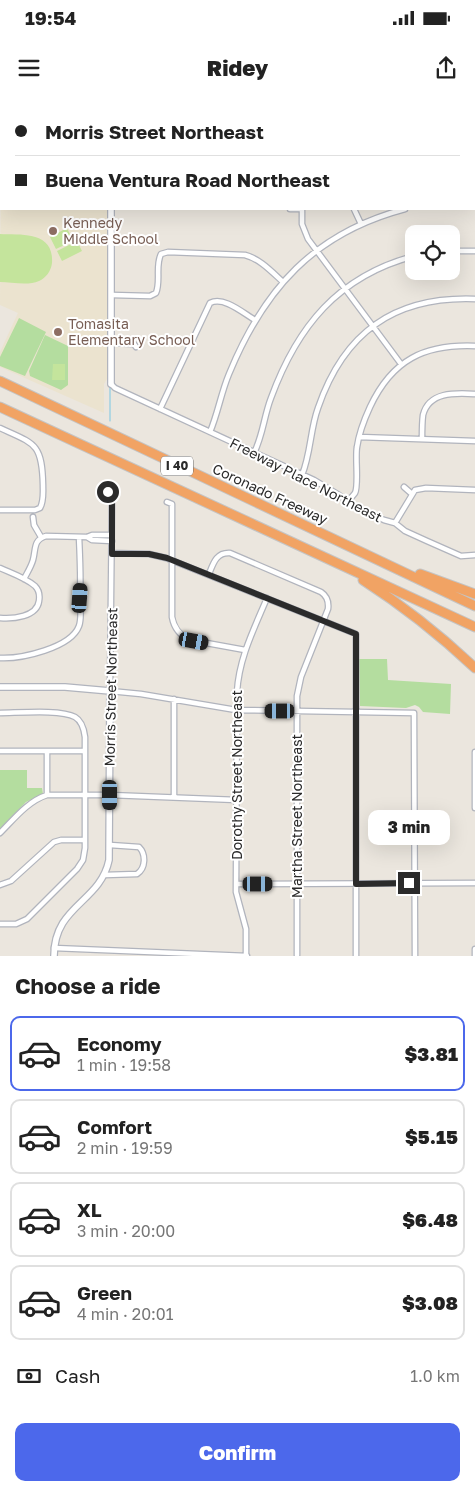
<!DOCTYPE html>
<meta charset="utf-8">
<style>
body{margin:0;font-family:"Golos Text",sans-serif;background:#f6f6f6;color:#222;height:100vh;display:flex;flex-direction:column;font-size:19px;white-space:nowrap}
*{box-sizing:border-box;margin:0}
p{font-size:16px;color:#767676}
.icon{flex:none;width:28px;height:28px;fill:none;stroke:currentColor;stroke-width:2;stroke-linecap:round;stroke-linejoin:round}
.map{position:relative;height:856px;overflow:hidden}
.panel{display:flex;flex-direction:column;background:#fff;flex:1}
.panel>*{flex:none}
.hud{position:absolute;left:0px;top:0px;width:475px;height:110px;box-shadow:0 5px 20px #0002;display:grid;align-content:center;height:110px;padding:0 15px;background:#fff}
.fabs{position:absolute;left:405px;top:125px;display:grid;gap:10px}
.fabs a{display:grid;place-items:center;width:55px;height:55px;border-radius:10px;background:#fff;box-shadow:0 5px 20px #0002;font-size:25px}
.end{position:absolute;width:22px;height:22px;margin:-11px;border:6px solid #2b2b2b;background:#fff;box-shadow:0 0 0 2px #fff}
.from{border-radius:50%}
.bubble{position:absolute;height:35px;border-radius:10px;background:#fff;box-shadow:0 5px 20px #0002;font-size:16px;font-weight:800;line-height:35px;text-align:center}
.car{position:absolute;width:15px;height:30px;margin:-15px -8px;border-radius:6px;box-shadow:0 0 4px 1px #0007;background:linear-gradient(#222 24%,#8ab4d8 0 40%,#222 0 76%,#8ab4d8 0 86%,#222 0)}
.hud b{display:flex;align-items:center;gap:18px;height:48px;font-size:19px}
.hud b+b{border-top:1px solid #e0e0e0}
.hud i{width:12px;height:12px;background:#222}
ul{padding:0;list-style:none}
li{display:flex;align-items:center;gap:15px;height:75px;margin:0 10px 8px;padding:0 5px;border:2px solid #e0e0e0;border-radius:10px}
li div{flex:1}
li b{display:block;font-size:19px}
li em{font-style:normal;font-weight:800}
li.current{border-color:#4c68eb}
li>.icon{width:45px;height:45px;stroke-width:1.5}
h2{padding:0 15px;font-size:22px;line-height:60px}
.pay{display:flex;align-items:center;gap:12px;height:55px;padding:0 15px;font-size:19px}
.pay p{margin-inline-start:auto}
.primary-button{display:flex;gap:10px;margin-top:auto;padding:10px 15px}
.primary-button a{flex:1;height:58px;border-radius:10px;background:#4c68eb;color:#fff;font-size:20px;font-weight:800;line-height:58px;text-align:center}
.status{display:flex;justify-content:space-between;align-items:center;height:35px;padding:0 25px;background:#fff;direction:ltr}
.status svg{height:14px;fill:currentColor}
header{display:flex;justify-content:space-between;align-items:center;height:65px;padding:0 15px;background:#fff;font-size:22px;font-weight:800}
.map>svg:first-child{display:block}
.education{fill:#ebe3cf}
.green{fill:#b4dd9f}
.pitch{fill:#c4e49c}
.lines{fill:none;stroke-linecap:round;stroke-linejoin:round}
.stream{stroke:#7ac7e4;stroke-width:1}
.minor-casing{stroke:#b1b4bd;stroke-width:7}
.tertiary-casing{stroke:#b1b4bd;stroke-width:8}
.motorway-casing{stroke:#c4c4c4;stroke-width:11}
.minor{stroke:#fff;stroke-width:4.5}
.tertiary{stroke:#fff;stroke-width:5.5}
.motorway{stroke:#f1a364;stroke-width:9}
.route{stroke:#2b2b2b;stroke-width:6}
.education-dot{fill:#8d6e63;stroke:#fff;stroke-width:2}
.labels{text-anchor:middle;stroke-width:4;stroke-linejoin:round;paint-order:stroke}
.shield{fill:#fff;stroke:#6b6b6b;stroke-width:1}
.shield-label{font-size:12px;font-weight:bold;fill:#2b2b2b}
.education-label{font-size:14px;fill:#785e54;stroke:#fff;text-anchor:start}
.street-label{font-size:14px;fill:#2b2b2b;stroke:#fff}
</style>
<div class="status"><b>19:54</b><svg viewBox="0 0 49 12"><path d="M0 12V9h3v3zM5 12V6h3v6zM10 12V3h3v9zM15 12V0h3v12zM26 1h20v11H26zM47 4h2v5h-2z"/></svg></div>
<header><svg class="icon" aria-label="menu" viewBox="0 0 24 24"><path d="M4 6h16M4 12h16M4 18h16"/></svg>Ridey<svg class="icon" aria-label="share" viewBox="0 0 24 24"><path d="M12 15V3M7 8l5-5 5 5M5 13v7h14v-7"/></svg></header>
<div class="map">
<svg width="475" height="856" viewBox="0 0 475 856">
<rect width="100%" height="100%" fill="#ebe6de"/>
<path class="education" d="M 1,34 L 1,109 L 107,109 L 107,279 L 104,284 L 104,313 L 0,267 L 0,252 L 18,213 L 0,205 Z"/>
<path class="green" d="M 19,218 L 46,232 L 25,276 L 0,266 L 0,257 Z
M 45,235 L 68,246 L 68,285 L 61,290 L 30,276 L 29,271 Z
M 359,559 L 387,559 L 388,580 L 451,584 L 450,614 L 423,612 L 419,607 L 415,605 L 406,608 L 360,606 Z
M 0,670 L 27,670 L 27,688 L 42,688 L 43,694 L 26,702 L 0,729 Z"/>
<path class="pitch" d="M 67,128 L 73,141 L 56,149 L 50,137 Z
M 0,134 C 22,135 54,131 52,163 C 51,171 46,178 39,181 C 28,186 11,182 0,182 Z
M 77,141 L 82,151 L 62,161 L 57,151 Z
M 53,264 L 65,264 L 65,280 L 52,280 Z"/>
<g class="lines">
<path class="stream" d="M 110,321 L 110,286"/>
<g class="minor-casing">
<path id="minor" d="M 155,0 L 159,1
M 176,1 L 177,0
M 228,1 L 229,0
M 280,1 L 281,0
M 333,1 L 333,0
M 383,1 L 384,0
M 434,1 L 435,0
M 474,31 L 475,27
M 474,104 L 475,104
M 290,109 L 302,109
M 302,109 L 302,124 L 308,139 L 401,264
M 354,109 L 361,124
M 451,151 L 475,151
M 112,195 L 150,196 L 156,193 C 161,181 155,166 161,154 L 168,152 L 245,155 C 260,159 271,171 283,182
M 111,243 L 134,244 L 136,247
M 111,284 L 115,288 L 314,380 L 339,395 L 354,406 L 384,420 L 395,423 L 405,431 L 427,441 L 461,456 L 475,455
M 160,309 L 210,203 C 224,196 243,213 255,220
M 0,328 C 35,344 42,343 43,385 C 43,393 44,401 40,408 L 35,410 L 0,410
M 210,332 C 218,313 221,293 229,274 C 264,189 314,133 405,109
M 359,337 L 475,341
M 422,339 C 422,332 422,323 423,315 C 429,291 456,293 475,294
M 254,353 C 263,335 264,316 271,298 C 297,227 338,176 414,156
M 302,375 C 311,353 310,330 318,308 C 344,232 395,196 475,199
M 404,387 L 412,394
M 107,392 L 112,397 L 110,591 L 141,594 L 236,610 L 414,613 L 415,856
M 347,401 C 350,399 353,396 355,393 C 359,386 355,357 357,347 C 359,333 364,320 370,307 C 392,260 424,244 475,246
M 167,402 L 172,404 L 172,517 C 174,528 179,535 190,540 L 245,550
M 33,417 L 34,425 L 41,437
M 395,423 L 415,390 L 426,388 L 475,390
M 87,437 L 92,440 L 112,441
M 112,453 L 149,454 L 166,458 L 356,534 L 356,856
M 0,468 C 11,473 26,478 35,486 C 39,490 40,495 39,501 C 37,517 13,519 0,518
M 209,474 C 213,464 216,452 230,453 L 321,492 C 327,496 329,501 328,509 L 301,577 L 297,596 L 297,855
M 24,479 C 27,473 31,467 33,460 C 36,449 33,440 46,436 L 87,437 L 92,435 L 111,435
M 0,558 C 21,559 71,548 79,526 C 82,518 80,507 80,499 C 81,478 80,458 79,437
M 174,599 L 174,697
M 0,613 C 17,613 61,609 75,617 C 82,621 84,629 85,637 L 85,748 L 83,760 L 77,769 L 27,819 L 16,824 L 0,824
M 0,651 L 85,651
M 47,651 L 47,695
M 475,652 L 475,708
M 110,695 L 237,700
M 0,733 C 14,719 28,701 47,695 L 103,695
M 105,775 L 137,774 C 146,768 146,754 139,747 L 110,745
M 236,784 L 475,783
M 0,785 L 11,781 L 54,742 L 61,740 L 84,740
M 54,848 L 247,856
M 246,856 L 246,829 L 236,792 L 237,592 C 239,558 254,529 267,498
M 475,856 L 475,849"/>
</g>
<g class="tertiary-casing">
<path id="tertiary" d="M 111,0 L 111,1
M 111,284 L 111,109
M 0,587 L 65,587 L 110,591 L 109,760 C 100,803 54,805 54,856"/>
</g>
<g class="motorway-casing">
<path id="motorway" d="M 0,281 L 475,506
M 0,307 L 475,527
M 420,474 L 475,494
M 363,480 C 405,507 439,534 475,568"/>
</g>
<use href="#minor" class="minor"/>
<use href="#tertiary" class="tertiary"/>
<use href="#motorway" class="motorway"/>
</g>
<g class="lines">
<path class="route" d="M 108,392 L 112,397 L 112,454 L 149,454 L 167,458 L 356,534 L 356,784 L 409,783"/>
</g>
<g class="education-dot">
<circle cx="53" cy="131" r="5"/>
<circle cx="58" cy="232" r="5"/>
</g>
<g class="labels">
<rect class="shield" x="161" y="356.5" width="32" height="19" rx="4"/>
<g class="shield-label">
<text x="177" y="370">I 40</text>
</g>
<g class="education-label">
<text x="63" y="128">Kennedy<tspan x="63" dy="16">Middle School</tspan></text>
<text x="68" y="229">Tomasita<tspan x="68" dy="16">Elementary School</tspan></text>
</g>
<g class="street-label">
<text transform="translate(306 380) rotate(27)" y="5">Freeway Place Northeast</text>
<text transform="translate(270 394) rotate(25)" y="5">Coronado Freeway</text>
<text transform="translate(111 587) rotate(-89)" y="5">Morris Street Northeast</text>
<text transform="translate(237 675) rotate(-90)" y="5">Dorothy Street Northeast</text>
<text transform="translate(297 716) rotate(-90)" y="5">Martha Street Northeast</text>
</g>
</g>
</svg>
<div class="fabs">
<a><svg class="icon" aria-label="locate" viewBox="0 0 24 24"><circle cx="12" cy="12" r="6"/><path d="M12 2v4M12 18v4M2 12h4M18 12h4"/></svg></a>
</div>
<i class="end from" style="left:108px;top:392px"></i>
<i class="end" style="left:409px;top:783px"></i>
<div class="bubble" style="left:368px;top:710px;width:82px">3 min</div>
<i class="car" style="left:80px;top:498px;rotate:4deg"></i>
<i class="car" style="left:194px;top:541px;rotate:100deg"></i>
<i class="car" style="left:280px;top:611px;rotate:270deg"></i>
<i class="car" style="left:110px;top:695px;rotate:180deg"></i>
<i class="car" style="left:258px;top:784px;rotate:90deg"></i>
<div class="hud">
<b><i class="from"></i>Morris Street Northeast</b>
<b><i></i>Buena Ventura Road Northeast</b>
</div>
</div>
<section class="panel">
<h2>Choose a ride</h2>
<ul>
<li class="current"><svg class="icon" aria-label="car" viewBox="0 0 24 24"><path d="M5 17H2v-5l4-1 3-4h7l3 4 3 1v5h-3M9 17h6M6 11h13"/><circle cx="7" cy="17" r="2"/><circle cx="17" cy="17" r="2"/></svg><div><b>Economy</b><p>1 min · 19:58</p></div><em>$3.81</em></li>
<li><svg class="icon" aria-label="car" viewBox="0 0 24 24"><path d="M5 17H2v-5l4-1 3-4h7l3 4 3 1v5h-3M9 17h6M6 11h13"/><circle cx="7" cy="17" r="2"/><circle cx="17" cy="17" r="2"/></svg><div><b>Comfort</b><p>2 min · 19:59</p></div><em>$5.15</em></li>
<li><svg class="icon" aria-label="car" viewBox="0 0 24 24"><path d="M5 17H2v-5l4-1 3-4h7l3 4 3 1v5h-3M9 17h6M6 11h13"/><circle cx="7" cy="17" r="2"/><circle cx="17" cy="17" r="2"/></svg><div><b>XL</b><p>3 min · 20:00</p></div><em>$6.48</em></li>
<li><svg class="icon" aria-label="car" viewBox="0 0 24 24"><path d="M5 17H2v-5l4-1 3-4h7l3 4 3 1v5h-3M9 17h6M6 11h13"/><circle cx="7" cy="17" r="2"/><circle cx="17" cy="17" r="2"/></svg><div><b>Green</b><p>4 min · 20:01</p></div><em>$3.08</em></li>
</ul>
<div class="pay"><svg class="icon" aria-label="cash" viewBox="0 0 24 24"><path d="M3 7h18v10H3z"/><circle cx="12" cy="12" r="2"/></svg>Cash<p>1.0 km</p></div>
<div class="primary-button"><a>Confirm</a></div>
</section>
